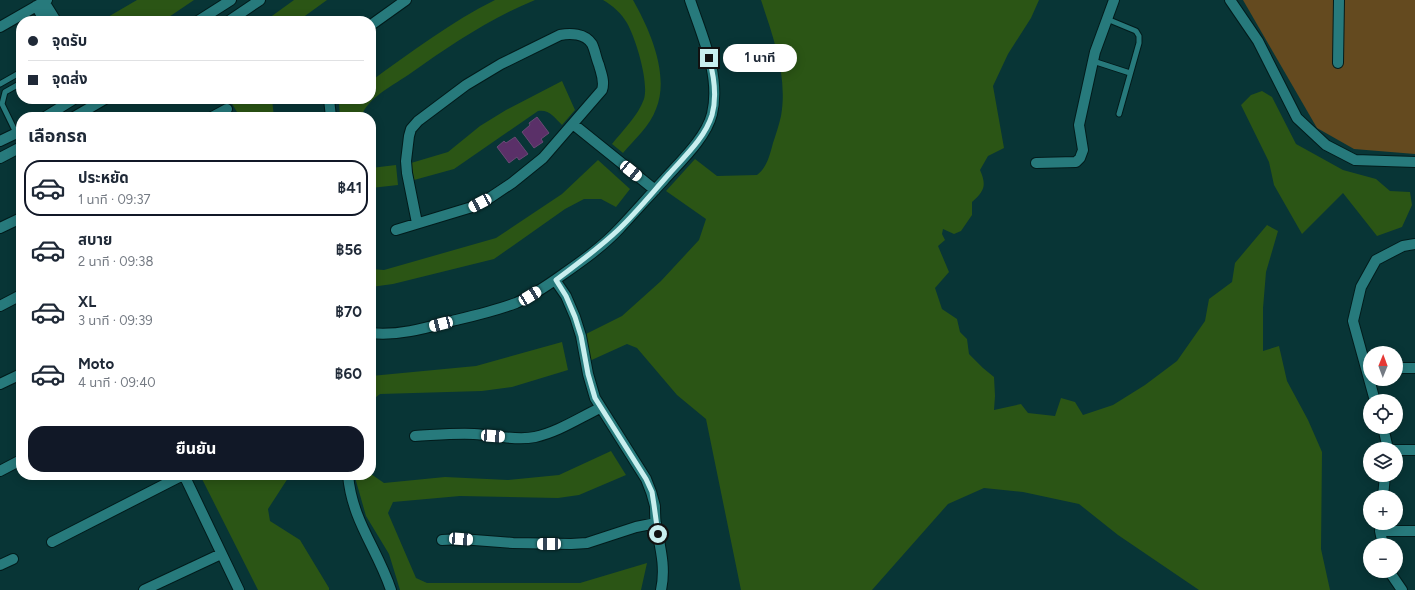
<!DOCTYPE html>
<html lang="th">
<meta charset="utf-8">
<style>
body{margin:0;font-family:Figtree,"Noto Sans Thai",sans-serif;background:#f2f2f3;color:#1f2937;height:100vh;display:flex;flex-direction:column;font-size:15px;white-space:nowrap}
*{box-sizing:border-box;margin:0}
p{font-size:13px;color:#747a83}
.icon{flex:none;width:22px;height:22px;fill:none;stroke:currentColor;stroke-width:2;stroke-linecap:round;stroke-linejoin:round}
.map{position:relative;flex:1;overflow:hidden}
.panel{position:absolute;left:16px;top:112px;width:360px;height:368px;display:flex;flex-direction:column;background:#fff;border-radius:16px;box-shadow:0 2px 10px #0003}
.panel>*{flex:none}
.hud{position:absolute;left:16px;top:16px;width:360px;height:88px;border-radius:16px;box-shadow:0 2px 10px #0003;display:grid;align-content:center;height:88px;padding:0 12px;background:#fff}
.needle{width:26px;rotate:1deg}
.buttons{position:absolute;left:1363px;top:346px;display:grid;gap:8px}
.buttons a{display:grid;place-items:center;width:40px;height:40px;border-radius:50%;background:#fff;box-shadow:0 2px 10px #0003;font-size:20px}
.end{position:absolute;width:18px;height:18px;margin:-9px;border:5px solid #c9efef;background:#111;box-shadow:0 0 0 2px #111}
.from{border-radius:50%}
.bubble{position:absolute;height:28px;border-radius:14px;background:#fff;box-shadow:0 2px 10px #0003;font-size:13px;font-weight:700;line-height:28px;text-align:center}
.car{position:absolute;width:12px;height:24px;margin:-12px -6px;border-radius:5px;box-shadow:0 0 3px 1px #0007;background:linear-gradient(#fff 24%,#345 0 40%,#fff 0 76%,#345 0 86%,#fff 0)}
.hud b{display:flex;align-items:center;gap:14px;height:38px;font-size:15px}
.hud b+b{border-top:1px solid #e0e1e3}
.hud i{width:10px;height:10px;background:#1f2937}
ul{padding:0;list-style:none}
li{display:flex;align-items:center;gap:12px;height:56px;margin:0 8px 6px;padding:0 4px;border:2px solid transparent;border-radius:16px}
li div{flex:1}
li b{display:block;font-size:15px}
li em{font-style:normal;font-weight:700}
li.selected{border-color:#111827}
li>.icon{width:36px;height:36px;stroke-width:1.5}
h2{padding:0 12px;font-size:18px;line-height:48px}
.primary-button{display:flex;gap:8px;margin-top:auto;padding:8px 12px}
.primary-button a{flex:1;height:46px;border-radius:16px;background:#111827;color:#fff;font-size:16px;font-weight:700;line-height:46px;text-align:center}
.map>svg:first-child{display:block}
.green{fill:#644a1f}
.water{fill:#2b5515}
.building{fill:#5a3068;stroke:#694a75}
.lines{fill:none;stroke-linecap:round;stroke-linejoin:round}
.lane-casing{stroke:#021b1b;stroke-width:7}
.street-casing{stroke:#021b1b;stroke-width:12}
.lane{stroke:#277a7c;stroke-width:5}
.street{stroke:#277a7c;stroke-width:10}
.route{stroke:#c9efef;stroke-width:5}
</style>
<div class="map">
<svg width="1415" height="590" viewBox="0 0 1415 590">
<rect width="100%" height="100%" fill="#083536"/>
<path class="green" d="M 1243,0 L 1415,0 L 1415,154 L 1354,149 L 1317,128 Z"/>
<path class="water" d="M 137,0 L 194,0 L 163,21 L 101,21 Z
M 294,0 L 327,0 L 298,21 L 265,21 Z
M 495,0 L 535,0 C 489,19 451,45 411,73 C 394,85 368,97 361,117 L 340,117 L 339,104 L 346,99 L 371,99 L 371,81 C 411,52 451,22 495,0 Z
M 603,0 L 633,0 C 650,30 670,75 656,109 C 650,126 634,140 623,153 L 612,144 C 622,131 638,116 644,99 C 649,82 636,39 627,23 C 622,14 612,5 603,0 Z
M 761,0 L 1039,0 L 1031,18 L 1008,54 L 993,86 L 1004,148 L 988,156 L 980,170 C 987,186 984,191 972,202 L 972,215 L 961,231 L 954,234 L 943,229 L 942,234 L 945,240 L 938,246 L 949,272 L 935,288 L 942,309 L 957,319 L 960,332 L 967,339 L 969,354 L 983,368 L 994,377 L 995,396 L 994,410 L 1021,404 L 1028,413 L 1055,416 L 1061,398 L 1075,402 L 1083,415 L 1113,405 L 1145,385 L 1177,361 L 1205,321 L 1209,299 L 1232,282 L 1235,263 L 1267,225 L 1278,231 L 1266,272 L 1263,308 L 1263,351 L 1279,346 L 1287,381 L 1308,420 L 1322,452 L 1321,549 L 1330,590 L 1199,590 L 1118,535 L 1079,504 L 1023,492 L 984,488 L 948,504 L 872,590 L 741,590 L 706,419 L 677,395 L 637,348 L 627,344 L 585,363 L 582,336 L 622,316 L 661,281 L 699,240 L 706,219 L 666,191 L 695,159 L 717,176 L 757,175 C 767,168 770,154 773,143 C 776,134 779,125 781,116 C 788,76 773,37 761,0 Z
M 562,81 L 575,110 L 562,125 C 555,118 549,109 538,111 L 454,169 L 414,180 L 411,163 L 448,152 L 480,126 L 506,110 Z
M 1262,91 L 1272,97 L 1296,144 L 1343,170 L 1376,179 L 1390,191 L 1410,192 L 1412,205 L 1402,227 L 1377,236 L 1343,193 L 1302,234 L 1274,185 L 1269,162 L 1241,105 L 1251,95 Z
M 231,99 L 272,99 L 274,117 L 240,117 L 231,102 Z
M 598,160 L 630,189 L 616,207 L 601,199 L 584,199 L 565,209 L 494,259 L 393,284 L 371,287 L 371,269 L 384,270 L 496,238 L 562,194 Z
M 396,165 L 398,185 L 371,188 L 371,168 Z
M 562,342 L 568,370 L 512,387 L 482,391 L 380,394 L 371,401 L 371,376 L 476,366 Z
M 611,451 L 626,475 L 579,495 L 558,498 L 460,496 L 393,502 L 388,513 L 416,578 L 427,583 L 580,583 L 647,563 L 641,590 L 400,590 L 389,554 L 366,516 L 356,481 L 356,475 L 371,475 L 371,464 L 371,474 L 384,483 L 445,477 L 508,480 L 559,475 Z
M 200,475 L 290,475 L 268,509 L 270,521 L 300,540 L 329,588 L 329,590 L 258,590 Z"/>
<path class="building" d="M 537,117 L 549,133 L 541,139 L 543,142 L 534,148 L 522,132 L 530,125 L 529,123 Z
M 515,137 L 528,154 L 519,160 L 517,157 L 509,163 L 497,147 L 504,141 L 506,143 Z"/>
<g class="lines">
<g class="lane-casing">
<path id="lane" d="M 1107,19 L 1136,31 L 1139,36 L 1139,43 L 1119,114
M 1093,61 L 1130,73
M 21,83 L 5,92 L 2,104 L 21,143
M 0,84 L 21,72"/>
</g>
<g class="street-casing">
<path id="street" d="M 43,0 L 56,21
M 1230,0 L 1258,41 L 1297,118 L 1326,145 L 1355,160 L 1415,162
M 36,6 L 45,21
M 198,21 L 231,0
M 229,21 L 260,0
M 371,25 L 406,0
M 0,27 L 47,0
M 1338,63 L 1339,0
M 329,99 L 331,117
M 45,117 L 74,99
M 74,117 L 105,99
M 212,117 L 227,109
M 573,124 L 655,190
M 0,141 L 21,131
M 0,158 L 21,147
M 1036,163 L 1076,162 L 1080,158 L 1083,150 L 1079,125 L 1093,61 L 1095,52 L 1114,0
M 0,228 L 21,218
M 396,230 L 472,207 L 488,199 L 512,183 L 543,158 L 602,90 C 605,81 601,73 599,65 C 596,58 595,50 592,44 C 585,33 570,33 560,35 L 501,64 L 466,85 L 418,121 L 411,129 L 409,136 L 406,161 L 407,173 L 417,223
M 555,280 L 566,296 L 575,317 L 581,336 L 588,374 L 595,398 L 646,479 C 650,488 653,497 655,506 C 655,512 655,519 656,525 C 660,547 666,567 661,590
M 0,306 L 21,295
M 371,333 C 398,336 426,328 452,321 C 473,316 495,311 516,303 C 532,296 548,285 562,275 C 582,261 602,247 619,229 C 634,213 649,196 664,180 C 680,162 706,138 712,114 C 721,76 702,36 690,0
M 1396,368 L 1415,368
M 0,384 L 21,374
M 1375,401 L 1353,321 L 1361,287 L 1376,260 L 1403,246 L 1415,244
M 1383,427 L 1388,449
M 415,436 C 435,435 455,433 474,434 C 494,435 516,441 535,437 C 558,432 579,418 600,408
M 1396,450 L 1415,450
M 0,471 L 21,460
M 184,475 L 239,590
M 348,475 C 352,521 377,548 391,590
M 1383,497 L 1385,475
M 1381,523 L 1380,531 L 1383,545
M 1380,531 L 1415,531
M 442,540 L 461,539 L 513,543 L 571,544 L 587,543 L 636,527 L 656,523
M 52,542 L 183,475
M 0,565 L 13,559
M 1390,571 L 1391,574 L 1402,590
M 144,590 L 221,554"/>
</g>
<use href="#lane" class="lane"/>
<use href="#street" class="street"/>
</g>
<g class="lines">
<path class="route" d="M 658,534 L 654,505 L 652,492 L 646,479 L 595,398 L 588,374 L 581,336 L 575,317 L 566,296 L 556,280 C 577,264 598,249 618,230 C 636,213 652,193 669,174 C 684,157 705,138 712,115 C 717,97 714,76 709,58"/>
</g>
</svg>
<div class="buttons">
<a><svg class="needle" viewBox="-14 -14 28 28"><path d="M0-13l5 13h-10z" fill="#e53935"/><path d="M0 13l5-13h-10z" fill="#747a83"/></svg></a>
<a><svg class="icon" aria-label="locate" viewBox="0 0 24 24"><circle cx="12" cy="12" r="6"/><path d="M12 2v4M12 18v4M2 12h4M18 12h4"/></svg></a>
<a><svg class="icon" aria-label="layers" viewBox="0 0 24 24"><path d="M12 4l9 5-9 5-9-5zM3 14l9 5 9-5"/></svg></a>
<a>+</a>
<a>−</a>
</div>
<i class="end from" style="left:658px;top:534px"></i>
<i class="end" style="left:709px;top:58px"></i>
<div class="bubble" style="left:723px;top:44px;width:74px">1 นาที</div>
<i class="car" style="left:631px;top:171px;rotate:129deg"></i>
<i class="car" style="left:480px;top:203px;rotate:242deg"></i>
<i class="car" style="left:530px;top:296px;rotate:58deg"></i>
<i class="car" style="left:441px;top:324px;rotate:255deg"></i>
<i class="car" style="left:493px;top:436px;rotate:94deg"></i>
<i class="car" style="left:461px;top:539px;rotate:94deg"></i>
<i class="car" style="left:549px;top:544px;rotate:270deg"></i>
<div class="hud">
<b><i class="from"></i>จุดรับ</b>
<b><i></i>จุดส่ง</b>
</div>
<section class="panel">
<h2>เลือกรถ</h2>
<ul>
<li class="selected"><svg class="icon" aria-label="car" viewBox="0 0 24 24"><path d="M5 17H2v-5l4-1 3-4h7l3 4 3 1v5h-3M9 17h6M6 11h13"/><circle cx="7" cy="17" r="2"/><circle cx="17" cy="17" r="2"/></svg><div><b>ประหยัด</b><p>1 นาที · 09:37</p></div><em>฿41</em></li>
<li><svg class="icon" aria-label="car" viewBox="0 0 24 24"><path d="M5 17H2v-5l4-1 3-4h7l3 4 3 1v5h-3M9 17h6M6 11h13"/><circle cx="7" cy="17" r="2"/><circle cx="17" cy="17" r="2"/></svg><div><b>สบาย</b><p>2 นาที · 09:38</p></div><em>฿56</em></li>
<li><svg class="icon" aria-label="car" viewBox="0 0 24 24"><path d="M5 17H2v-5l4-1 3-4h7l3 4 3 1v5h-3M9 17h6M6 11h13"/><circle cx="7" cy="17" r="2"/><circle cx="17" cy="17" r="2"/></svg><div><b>XL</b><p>3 นาที · 09:39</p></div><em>฿70</em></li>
<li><svg class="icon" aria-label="car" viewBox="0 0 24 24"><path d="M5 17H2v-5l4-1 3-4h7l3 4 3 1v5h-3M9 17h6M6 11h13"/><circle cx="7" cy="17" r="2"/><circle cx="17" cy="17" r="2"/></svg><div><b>Moto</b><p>4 นาที · 09:40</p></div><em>฿60</em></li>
</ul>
<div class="primary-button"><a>ยืนยัน</a></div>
</section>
</div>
